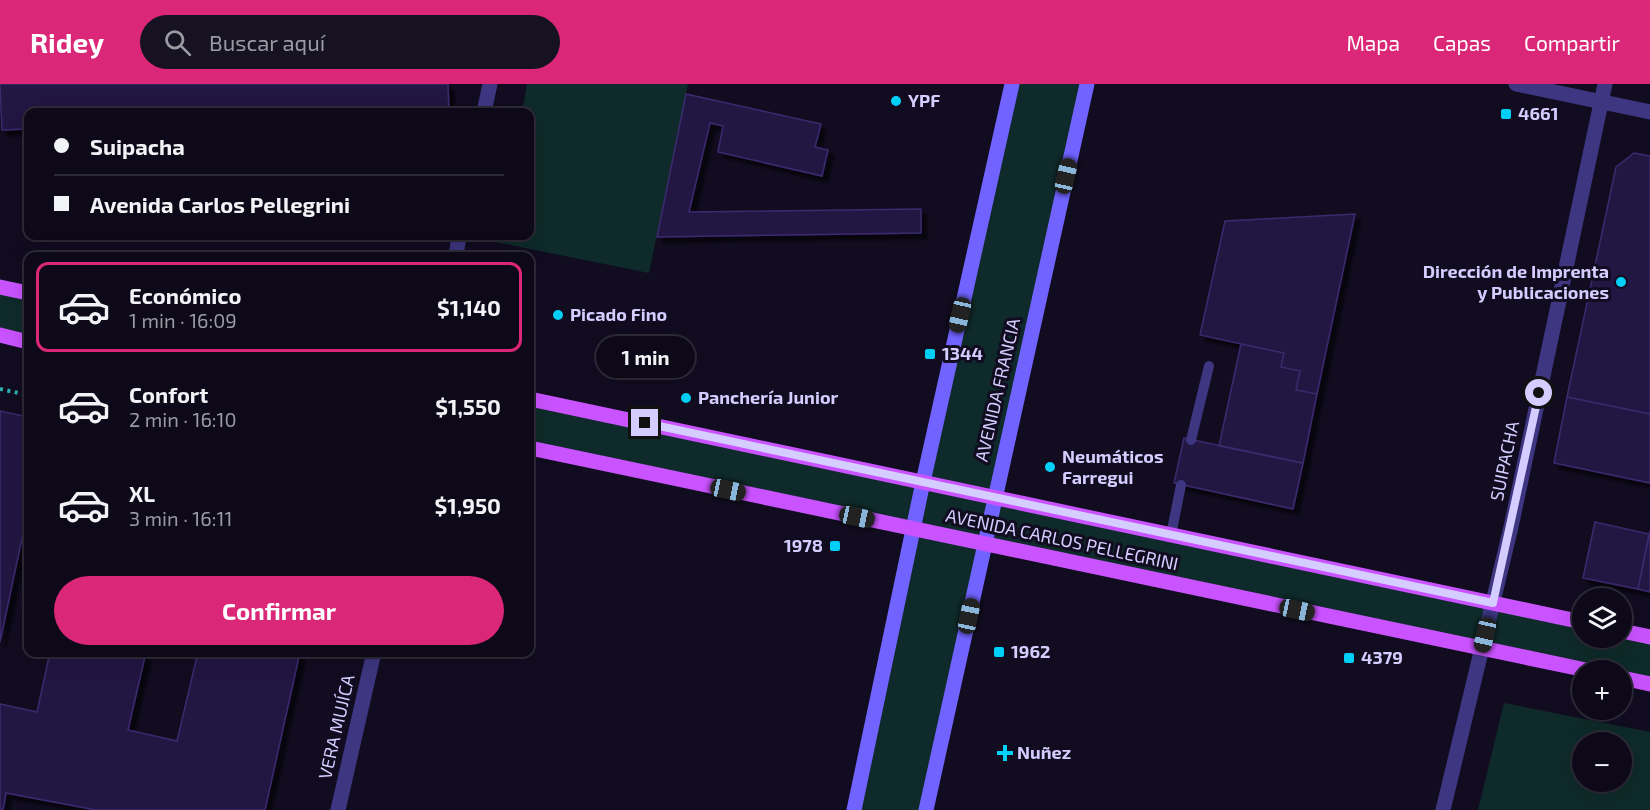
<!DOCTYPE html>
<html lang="es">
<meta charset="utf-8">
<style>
body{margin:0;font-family:"Exo 2",sans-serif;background:#161221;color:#f1f3f6;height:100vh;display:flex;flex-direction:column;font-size:22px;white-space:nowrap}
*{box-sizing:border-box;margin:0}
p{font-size:20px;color:#9a9aa2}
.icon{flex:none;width:33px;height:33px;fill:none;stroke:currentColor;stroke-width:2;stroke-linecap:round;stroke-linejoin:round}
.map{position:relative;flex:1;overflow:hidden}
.details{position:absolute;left:24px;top:168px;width:510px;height:405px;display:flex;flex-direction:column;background:#0d0918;border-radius:12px;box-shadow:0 6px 24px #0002,0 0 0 2px #2d2a37}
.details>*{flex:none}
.guide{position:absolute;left:24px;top:24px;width:510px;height:132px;border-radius:12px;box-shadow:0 6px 24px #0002,0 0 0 2px #2d2a37;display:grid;align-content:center;height:132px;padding:0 30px;background:#0d0918}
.fabs{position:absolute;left:1572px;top:504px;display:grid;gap:12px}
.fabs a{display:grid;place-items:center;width:60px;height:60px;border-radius:50%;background:#0d0918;box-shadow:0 6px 24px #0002,0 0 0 2px #2d2a37;font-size:30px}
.end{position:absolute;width:27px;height:27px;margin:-14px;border:8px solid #d5ccff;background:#111;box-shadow:0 0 0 3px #111}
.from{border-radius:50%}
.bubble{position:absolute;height:42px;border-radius:21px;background:#0d0918;box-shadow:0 6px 24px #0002,0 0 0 2px #2d2a37;font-size:20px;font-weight:700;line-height:42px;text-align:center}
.car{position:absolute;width:18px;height:36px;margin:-18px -9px;border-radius:8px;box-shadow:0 0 4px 2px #0007;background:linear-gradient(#222 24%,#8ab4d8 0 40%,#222 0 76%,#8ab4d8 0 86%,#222 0)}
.guide b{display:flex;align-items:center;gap:21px;height:57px;font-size:22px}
.guide b+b{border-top:2px solid #2d2a37}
.guide i{width:15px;height:15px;background:#f1f3f6}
ul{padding:10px 0 0;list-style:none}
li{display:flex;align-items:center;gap:18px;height:90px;margin:0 12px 9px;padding:0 18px;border:3px solid transparent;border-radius:12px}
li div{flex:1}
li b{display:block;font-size:22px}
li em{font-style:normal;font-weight:700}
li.selected{border-color:#db2777}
li>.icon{width:54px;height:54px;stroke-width:1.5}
.primary-button{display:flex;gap:12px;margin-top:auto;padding:12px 30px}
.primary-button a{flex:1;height:69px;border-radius:36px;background:#db2777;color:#fff;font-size:24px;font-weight:700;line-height:69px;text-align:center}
header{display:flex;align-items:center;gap:36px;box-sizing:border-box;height:84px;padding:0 30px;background:#db2777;color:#fff}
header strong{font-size:28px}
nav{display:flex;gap:33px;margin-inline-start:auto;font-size:21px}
.search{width:420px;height:54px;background:#161221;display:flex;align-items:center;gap:15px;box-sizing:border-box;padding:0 21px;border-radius:33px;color:#9a9aa2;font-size:22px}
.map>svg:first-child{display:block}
.green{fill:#0f2a2a;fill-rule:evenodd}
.building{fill:#231842;stroke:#3b2a6e;stroke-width:1.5;filter:url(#shadow)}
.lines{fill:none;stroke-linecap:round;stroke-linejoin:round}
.path{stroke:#2bb3b3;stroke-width:4;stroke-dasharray:3 4.5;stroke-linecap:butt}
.lane{stroke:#3e3680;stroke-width:10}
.street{stroke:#3e3680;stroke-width:15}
.secondary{stroke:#7063ff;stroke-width:15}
.primary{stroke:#c953ff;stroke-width:15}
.route{stroke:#d5ccff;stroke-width:8}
.poi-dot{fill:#00cff7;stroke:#110c20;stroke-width:2}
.labels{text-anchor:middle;stroke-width:6;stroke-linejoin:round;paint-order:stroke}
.poi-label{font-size:18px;font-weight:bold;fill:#d5ccff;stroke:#110c20;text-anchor:start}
.street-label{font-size:18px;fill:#d5ccff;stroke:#110c20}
</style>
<header>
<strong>Ridey</strong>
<div class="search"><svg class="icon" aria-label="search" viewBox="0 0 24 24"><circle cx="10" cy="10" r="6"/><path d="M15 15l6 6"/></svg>Buscar aquí</div>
<nav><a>Mapa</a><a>Capas</a><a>Compartir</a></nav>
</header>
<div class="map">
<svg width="1650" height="726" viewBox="0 0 1650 726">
<defs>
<filter id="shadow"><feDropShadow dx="5.5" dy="5.5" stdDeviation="1.5" flood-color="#0009"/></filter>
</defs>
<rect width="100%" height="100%" fill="#110c20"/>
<path class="green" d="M 527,0 L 688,0 L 649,189 L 495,158 L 496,152 L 530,152 L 530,28 L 522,28 Z
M 1012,0 L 1087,0 L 994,413 L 1582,538 L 1582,554 L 1650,553 L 1650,600 L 1622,594 L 1622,586 L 1586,586 L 984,460 L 926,726 L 854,726 L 913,445 L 530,364 L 530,315 L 922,398 Z
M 0,203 L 28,209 L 28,258 L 0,251 Z
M 1504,619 L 1650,648 L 1650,726 L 1478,726 ZM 1582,658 L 1622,658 L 1622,698 L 1582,698 Z"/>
<path class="building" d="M 0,0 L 448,0 L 449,28 L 28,28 L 28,45 L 2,46 Z
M 686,10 L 821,40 L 815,63 L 828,66 L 822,92 L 718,68 L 723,42 L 710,39 L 689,128 L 921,125 L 921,149 L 657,153 Z
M 1634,69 L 1650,72 L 1650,330 L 1567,313 L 1616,83 Z
M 1355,130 L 1317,310 L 1296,306 L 1300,287 L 1281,283 L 1284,269 L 1200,251 L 1225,137 Z
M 1241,260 L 1284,269 L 1281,283 L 1300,287 L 1296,306 L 1317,310 L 1303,379 L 1219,362 Z
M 1567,313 L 1650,330 L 1650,399 L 1554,379 Z
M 0,327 L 28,333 L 28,440 L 25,440 L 0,558 Z
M 1184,354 L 1303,379 L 1293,425 L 1174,399 Z
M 1595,438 L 1649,450 L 1638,505 L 1583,494 Z
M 1650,447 L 1650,508 L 1638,505 Z
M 50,568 L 146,568 L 128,646 L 177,657 L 198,568 L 300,568 L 265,726 L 96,726 L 6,709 L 3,726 L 0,726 L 0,620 L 37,628 Z"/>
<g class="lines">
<path class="path" d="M 0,305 L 28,311"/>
<path class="lane" d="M 1191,356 L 1209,282
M 1171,451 L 1181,401"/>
<path class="street" d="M 1516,0 L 1650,28
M 484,28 L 490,0
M 456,172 L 459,152
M 338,726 L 374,568
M 1443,726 L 1511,443 L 1605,0"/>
<path class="secondary" d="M 854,726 L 923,398 L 1012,0
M 926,726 L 1087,0"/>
<path class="primary" d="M 0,203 L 28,209
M 0,251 L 28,258
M 530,315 L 1582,538
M 530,364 L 1586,586
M 1622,547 L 1650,553
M 1622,594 L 1650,600"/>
</g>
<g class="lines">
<path class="route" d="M 645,339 L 1493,519 L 1539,309"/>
</g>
<g class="poi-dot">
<circle cx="896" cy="17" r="6"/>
<rect x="1500" y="24" width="12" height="12" rx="3"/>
<circle cx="1621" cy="198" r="6"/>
<circle cx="558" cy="231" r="6"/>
<rect x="924" y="264" width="12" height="12" rx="3"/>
<circle cx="686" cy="314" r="6"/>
<circle cx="1050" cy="383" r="6"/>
<rect x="829" y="456" width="12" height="12" rx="3"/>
<rect x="993" y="562" width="12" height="12" rx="3"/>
<rect x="1343" y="568" width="12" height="12" rx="3"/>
<path d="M1002 660h6v6h6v6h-6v6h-6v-6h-6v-6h6z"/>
</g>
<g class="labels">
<g class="poi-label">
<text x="908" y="23">YPF</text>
<text x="1518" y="36">4661</text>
<text x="1609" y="194" text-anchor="end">Dirección de Imprenta<tspan x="1609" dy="21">y Publicaciones</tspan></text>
<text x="570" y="237">Picado Fino</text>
<text x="942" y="276">1344</text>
<text x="698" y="320">Panchería Junior</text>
<text x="1062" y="379">Neumáticos<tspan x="1062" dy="21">Farregui</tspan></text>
<text x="823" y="468" text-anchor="end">1978</text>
<text x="1011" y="574">1962</text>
<text x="1361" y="580">4379</text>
<text x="1017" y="675">Nuñez</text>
</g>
<g class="street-label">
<text transform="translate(998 306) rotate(-77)" y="6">AVENIDA FRANCIA</text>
<text transform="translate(1505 377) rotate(-78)" y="6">SUIPACHA</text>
<text transform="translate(1062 456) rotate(12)" y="6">AVENIDA CARLOS PELLEGRINI</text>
<text transform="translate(337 643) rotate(-77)" y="6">VERA MUJÍCA</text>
</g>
</g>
</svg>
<div class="fabs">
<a><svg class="icon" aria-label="layers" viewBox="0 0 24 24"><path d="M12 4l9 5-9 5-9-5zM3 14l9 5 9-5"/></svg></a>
<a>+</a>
<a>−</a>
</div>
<i class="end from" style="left:1539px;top:309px"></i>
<i class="end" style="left:645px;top:339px"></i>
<div class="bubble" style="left:596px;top:252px;width:99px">1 min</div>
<i class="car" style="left:1066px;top:92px;rotate:13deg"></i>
<i class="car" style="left:960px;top:231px;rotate:193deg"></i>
<i class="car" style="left:728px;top:406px;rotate:102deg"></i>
<i class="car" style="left:857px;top:433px;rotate:102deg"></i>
<i class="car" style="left:1297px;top:526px;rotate:102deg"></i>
<i class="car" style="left:969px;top:532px;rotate:12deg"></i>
<i class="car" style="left:1485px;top:551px;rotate:193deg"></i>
<div class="guide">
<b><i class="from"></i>Suipacha</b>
<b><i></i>Avenida Carlos Pellegrini</b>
</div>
<section class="details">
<ul>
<li class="selected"><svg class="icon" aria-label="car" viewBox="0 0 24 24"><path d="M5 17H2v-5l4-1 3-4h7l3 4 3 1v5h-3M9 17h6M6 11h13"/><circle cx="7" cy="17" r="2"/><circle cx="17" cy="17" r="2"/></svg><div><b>Económico</b><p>1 min · 16:09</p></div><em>$1,140</em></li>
<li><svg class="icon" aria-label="car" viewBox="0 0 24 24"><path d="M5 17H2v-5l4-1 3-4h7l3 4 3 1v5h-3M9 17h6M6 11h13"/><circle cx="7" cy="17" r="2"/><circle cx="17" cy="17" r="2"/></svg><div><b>Confort</b><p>2 min · 16:10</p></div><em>$1,550</em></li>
<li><svg class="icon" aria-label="car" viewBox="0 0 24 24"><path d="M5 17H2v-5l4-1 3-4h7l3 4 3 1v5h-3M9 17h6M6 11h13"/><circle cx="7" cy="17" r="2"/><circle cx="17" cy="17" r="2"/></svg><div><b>XL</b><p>3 min · 16:11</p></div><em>$1,950</em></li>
</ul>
<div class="primary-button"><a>Confirmar</a></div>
</section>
</div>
